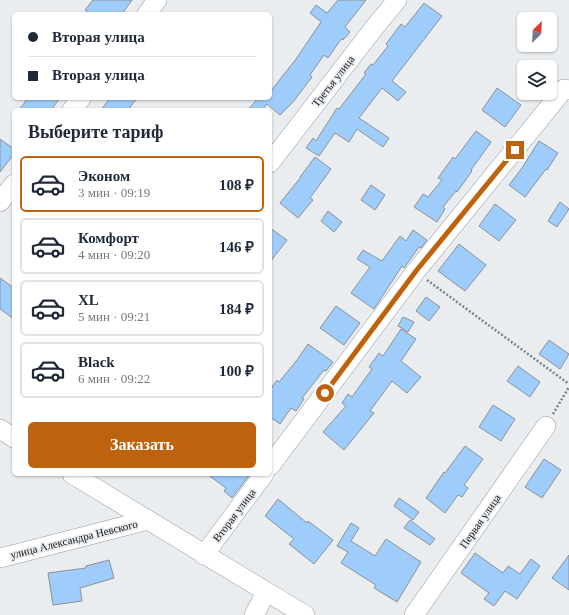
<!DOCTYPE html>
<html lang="ru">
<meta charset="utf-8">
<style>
body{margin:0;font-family:Georgia,serif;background:#f6f6f7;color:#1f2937;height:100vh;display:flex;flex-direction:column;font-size:15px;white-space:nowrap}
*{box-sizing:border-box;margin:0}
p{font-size:13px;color:#747a83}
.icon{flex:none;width:22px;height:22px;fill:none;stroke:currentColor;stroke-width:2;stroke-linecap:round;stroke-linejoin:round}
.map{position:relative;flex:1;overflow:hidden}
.drawer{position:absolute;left:12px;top:108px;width:260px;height:368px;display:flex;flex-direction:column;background:#fff;border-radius:6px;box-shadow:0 1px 3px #0004}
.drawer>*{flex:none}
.banner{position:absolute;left:12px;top:12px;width:260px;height:88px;border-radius:6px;box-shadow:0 1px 3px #0004;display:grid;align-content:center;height:88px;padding:0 16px;background:#fff}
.needle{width:26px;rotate:24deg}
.controls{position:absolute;left:517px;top:12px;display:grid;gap:8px}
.controls a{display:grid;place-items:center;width:40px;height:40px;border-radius:6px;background:#fff;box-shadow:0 1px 3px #0004;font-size:20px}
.end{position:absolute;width:18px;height:18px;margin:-9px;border:5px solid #be630d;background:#fff;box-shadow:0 0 0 2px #fff}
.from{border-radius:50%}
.banner b{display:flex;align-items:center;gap:14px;height:38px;font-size:15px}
.banner b+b{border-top:1px solid #e0e1e3}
.banner i{width:10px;height:10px;background:#1f2937}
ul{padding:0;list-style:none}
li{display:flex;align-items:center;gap:12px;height:56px;margin:0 8px 6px;padding:0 8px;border:2px solid #e0e1e3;border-radius:6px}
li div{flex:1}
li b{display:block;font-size:15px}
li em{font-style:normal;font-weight:700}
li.selected{border-color:#be630d}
li>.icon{width:36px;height:36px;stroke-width:1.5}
h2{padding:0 16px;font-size:18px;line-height:48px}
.primary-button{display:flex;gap:8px;margin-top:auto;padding:8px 16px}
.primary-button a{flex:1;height:46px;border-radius:6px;background:#be630d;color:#fff;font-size:16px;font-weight:700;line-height:46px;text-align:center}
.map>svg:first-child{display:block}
.building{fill:#9ecdfc;stroke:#8e9194}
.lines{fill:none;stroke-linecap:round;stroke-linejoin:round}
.minor-casing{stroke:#97999c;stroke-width:20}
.path{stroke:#7f8183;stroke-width:2.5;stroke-dasharray:2 2;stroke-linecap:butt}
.minor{stroke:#fff;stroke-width:19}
.route{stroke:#be630d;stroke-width:5}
.labels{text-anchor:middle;stroke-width:3.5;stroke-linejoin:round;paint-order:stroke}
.street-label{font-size:11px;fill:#151617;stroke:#eaedf0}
</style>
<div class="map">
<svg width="569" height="615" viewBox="0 0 569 615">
<rect width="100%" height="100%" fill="#eaedf0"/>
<path class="building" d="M 93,0 L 132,0 L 122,14 L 91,14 L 85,10 Z
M 338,0 L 366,0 L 345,27 L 350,32 L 343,40 L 342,38 L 328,58 L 324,55 L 310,75 L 312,77 L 293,102 L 280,115 L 267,104 L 262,110 L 248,110 L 258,98 L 270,98 L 270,92 L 296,59 L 321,22 L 310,13 L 316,5 L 327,13 Z
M 424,3 L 442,16 L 392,81 L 406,92 L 398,101 L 382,88 L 359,118 L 389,138 L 383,147 L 357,129 L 349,142 L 335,133 L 319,156 L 306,148 L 313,138 L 316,141 L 337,108 L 339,109 L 366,74 L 364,73 L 371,64 L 373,65 L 388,46 L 386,44 L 401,24 L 405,27 Z
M 497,88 L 521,105 L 505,127 L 482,110 Z
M 28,98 L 60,98 L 51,110 L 19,110 Z
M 110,98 L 137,98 L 128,110 L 101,110 Z
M 476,131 L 491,142 L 471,170 L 472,171 L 457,192 L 456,191 L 443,207 L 445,209 L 437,222 L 414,207 L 423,194 L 428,197 L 442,180 L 438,178 L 453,157 L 455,159 Z
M 0,139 L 14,149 L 14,154 L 0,172 Z
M 539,141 L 558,153 L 547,170 L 546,169 L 525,197 L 509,185 L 522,168 Z
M 315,157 L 331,169 L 310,198 L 313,200 L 298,218 L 280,203 L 301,177 L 300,177 Z
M 371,185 L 385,195 L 375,210 L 361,200 Z
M 560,202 L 569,209 L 557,227 L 548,221 Z
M 495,204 L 516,220 L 499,241 L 479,226 Z
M 328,211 L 342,222 L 334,232 L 321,221 Z
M 270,228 L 287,240 L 270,262 Z
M 413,230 L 427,240 L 421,248 L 419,247 L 404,268 L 402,266 L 374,309 L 351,293 L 370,267 L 357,259 L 363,250 L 382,261 L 400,236 L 406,241 Z
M 459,244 L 486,265 L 465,291 L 438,271 Z
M 0,278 L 14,288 L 14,319 L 0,309 Z
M 426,297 L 440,307 L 429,321 L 416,311 Z
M 336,306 L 360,323 L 344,345 L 320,328 Z
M 403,317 L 414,322 L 408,332 L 398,326 Z
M 401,329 L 416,339 L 401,361 L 421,377 L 407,393 L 392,381 L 370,411 L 374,413 L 344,450 L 323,432 L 346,406 L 342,403 L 348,394 L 352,397 L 372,369 L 369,367 L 379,353 L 383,356 Z
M 549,340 L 569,354 L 560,369 L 539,354 Z
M 308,344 L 333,362 L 326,371 L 324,370 L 302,398 L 304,399 L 296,411 L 291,408 L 280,424 L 270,417 L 270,390 L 277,380 L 279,382 L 297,360 Z
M 518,366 L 540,382 L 530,397 L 507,381 Z
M 493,405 L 515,419 L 501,441 L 479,427 Z
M 465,446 L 483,459 L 464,485 L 468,488 L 462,497 L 458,495 L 445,513 L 426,498 L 444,472 L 445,473 Z
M 544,459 L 561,470 L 542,498 L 525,487 Z
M 207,474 L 250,474 L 232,498 L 224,491 L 226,488 Z
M 399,498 L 419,512 L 413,520 L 394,506 Z
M 278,499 L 307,523 L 308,521 L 333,540 L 314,564 L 289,544 L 294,539 L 265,516 Z
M 410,520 L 435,539 L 430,545 L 404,528 Z
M 351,523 L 359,528 L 351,541 L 375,556 L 386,539 L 421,562 L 397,602 L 374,588 L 376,585 L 341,563 L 348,552 L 337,546 Z
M 475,553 L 503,573 L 508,566 L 520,574 L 531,559 L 540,566 L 517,599 L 505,591 L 494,606 L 484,599 L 489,593 L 461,573 Z
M 569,555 L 569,590 L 552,578 Z
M 109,560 L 114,578 L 80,588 L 82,601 L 53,605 L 48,573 L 86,568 L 86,566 Z"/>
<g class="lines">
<g class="minor-casing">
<path id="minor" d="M 147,14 L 157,0
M 72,110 L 81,98
M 270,163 L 374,28 L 397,0
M 0,202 L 14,184
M 0,429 L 14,438
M 270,466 L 416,271 L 564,89 L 569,90
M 72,474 L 305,615
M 204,555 L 264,474
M 0,558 L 148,520
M 254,615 L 266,592
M 414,615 L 546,426"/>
</g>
<path class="path" d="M 427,280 L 569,384
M 553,414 L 569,387"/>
<use href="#minor" class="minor"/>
</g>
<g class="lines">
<path class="route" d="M 325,393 L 416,271 L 515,150"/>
</g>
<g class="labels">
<g class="street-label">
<text transform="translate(333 81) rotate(-52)" y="4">Третья улица</text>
<text transform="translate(234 515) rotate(-53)" y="4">Вторая улица</text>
<text transform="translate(480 521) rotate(-55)" y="4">Первая улица</text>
<text transform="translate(74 539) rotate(-14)" y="4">улица Александра Невского</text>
</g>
</g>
</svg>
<div class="controls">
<a><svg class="needle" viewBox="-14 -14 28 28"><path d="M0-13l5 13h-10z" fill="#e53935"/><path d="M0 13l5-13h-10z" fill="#747a83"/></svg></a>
<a><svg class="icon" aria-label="layers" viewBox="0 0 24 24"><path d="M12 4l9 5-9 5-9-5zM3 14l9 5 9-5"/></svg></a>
</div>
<i class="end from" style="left:325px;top:393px"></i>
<i class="end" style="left:515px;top:150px"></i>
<div class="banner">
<b><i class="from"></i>Вторая улица</b>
<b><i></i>Вторая улица</b>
</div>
<section class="drawer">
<h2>Выберите тариф</h2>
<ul>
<li class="selected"><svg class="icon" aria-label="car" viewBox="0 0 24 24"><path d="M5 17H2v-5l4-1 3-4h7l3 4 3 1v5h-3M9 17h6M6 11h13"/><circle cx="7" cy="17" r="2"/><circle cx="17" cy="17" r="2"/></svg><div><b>Эконом</b><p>3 мин · 09:19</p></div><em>108 ₽</em></li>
<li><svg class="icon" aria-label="car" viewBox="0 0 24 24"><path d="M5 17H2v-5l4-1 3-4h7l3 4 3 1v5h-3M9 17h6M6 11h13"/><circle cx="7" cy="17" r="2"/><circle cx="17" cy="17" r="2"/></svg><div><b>Комфорт</b><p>4 мин · 09:20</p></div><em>146 ₽</em></li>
<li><svg class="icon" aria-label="car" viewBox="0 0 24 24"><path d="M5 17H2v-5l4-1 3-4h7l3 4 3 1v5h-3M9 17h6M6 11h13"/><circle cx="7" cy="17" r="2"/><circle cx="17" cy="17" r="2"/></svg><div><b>XL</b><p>5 мин · 09:21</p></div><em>184 ₽</em></li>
<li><svg class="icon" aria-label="car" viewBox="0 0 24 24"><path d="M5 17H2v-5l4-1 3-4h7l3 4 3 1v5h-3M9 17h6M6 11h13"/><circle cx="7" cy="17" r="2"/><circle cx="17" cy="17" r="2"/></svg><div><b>Black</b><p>6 мин · 09:22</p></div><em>100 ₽</em></li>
</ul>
<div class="primary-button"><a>Заказать</a></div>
</section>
</div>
